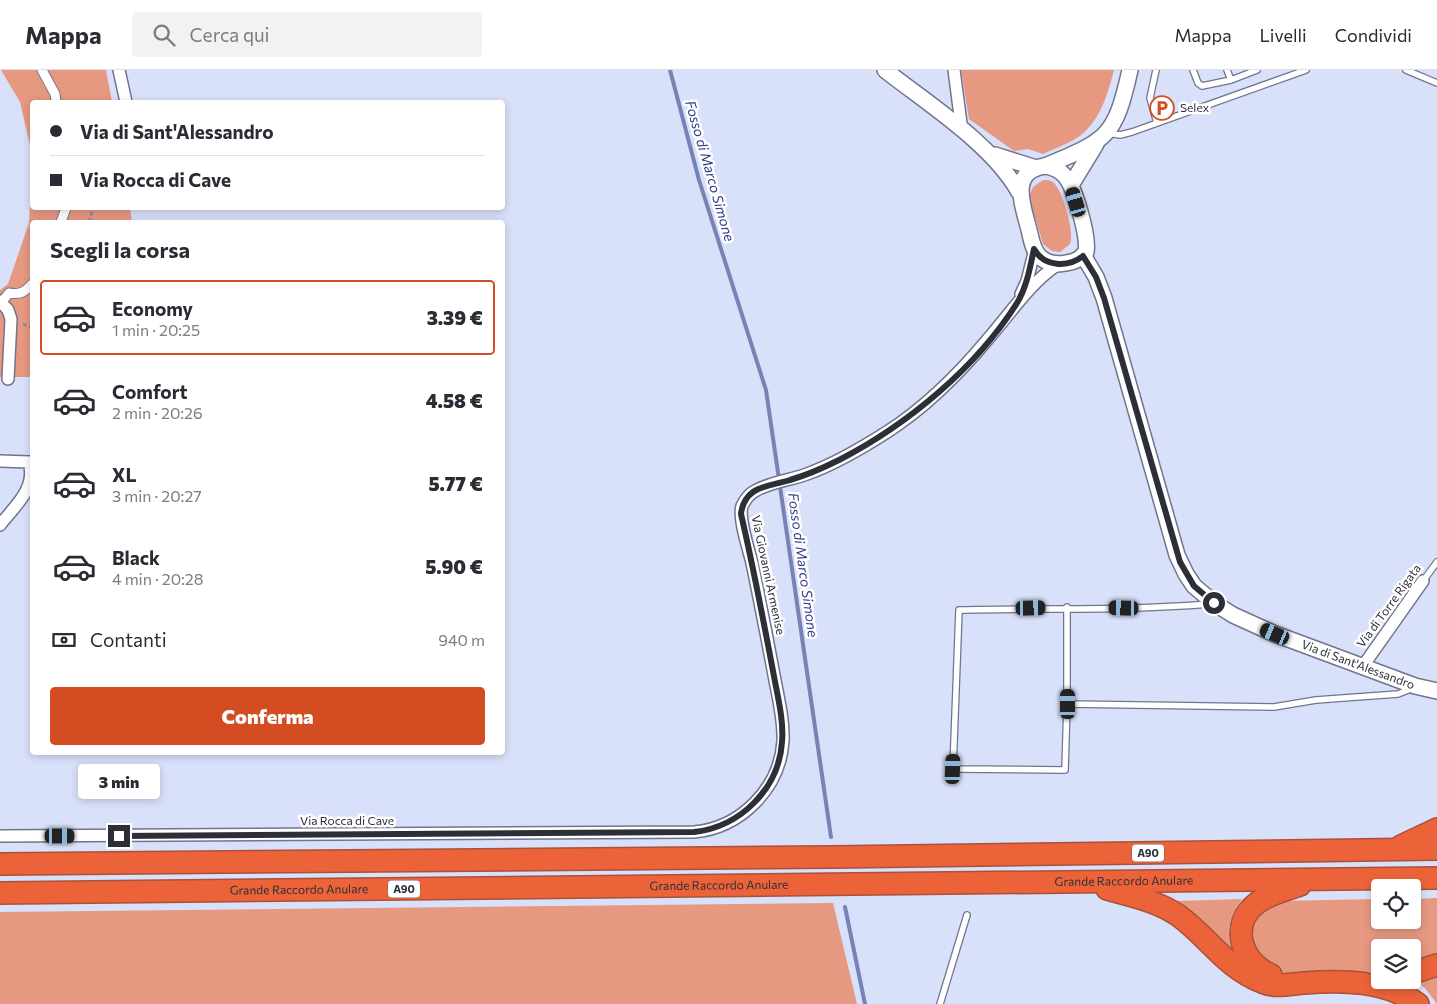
<!DOCTYPE html>
<html lang="it">
<meta charset="utf-8">
<style>
body{margin:0;font-family:Commissioner,sans-serif;background:#f2f2f3;color:#2b2b33;height:100vh;display:flex;flex-direction:column;font-size:19px;white-space:nowrap}
*{box-sizing:border-box;margin:0}
p{font-size:16px;color:#7c7c81}
.icon{flex:none;width:28px;height:28px;fill:none;stroke:currentColor;stroke-width:2;stroke-linecap:round;stroke-linejoin:round}
.map{position:relative;flex:1;overflow:hidden}
.panel{position:absolute;left:30px;top:150px;width:475px;height:535px;display:flex;flex-direction:column;background:#fff;border-radius:5px;box-shadow:0 2px 8px #0003}
.panel>*{flex:none}
.hud{position:absolute;left:30px;top:30px;width:475px;height:110px;border-radius:5px;box-shadow:0 2px 8px #0003;display:grid;align-content:center;height:110px;padding:0 20px;background:#fff}
.buttons{position:absolute;left:1371px;top:809px;display:grid;gap:10px}
.buttons a{display:grid;place-items:center;width:50px;height:50px;border-radius:5px;background:#fff;box-shadow:0 2px 8px #0003;font-size:25px}
.end{position:absolute;width:22px;height:22px;margin:-11px;border:6px solid #2c2f38;background:#fff;box-shadow:0 0 0 2px #fff}
.from{border-radius:50%}
.bubble{position:absolute;height:35px;border-radius:5px;background:#fff;box-shadow:0 2px 8px #0003;font-size:16px;font-weight:800;line-height:35px;text-align:center}
.car{position:absolute;width:15px;height:30px;margin:-15px -8px;border-radius:6px;box-shadow:0 0 4px 1px #0007;background:linear-gradient(#222 24%,#8ab4d8 0 40%,#222 0 76%,#8ab4d8 0 86%,#222 0)}
.hud b{display:flex;align-items:center;gap:18px;height:48px;font-size:19px}
.hud b+b{border-top:1px solid #e1e1e2}
.hud i{width:12px;height:12px;background:#2b2b33}
ul{padding:0;list-style:none}
li{display:flex;align-items:center;gap:15px;height:75px;margin:0 10px 8px;padding:0 10px;border:2px solid transparent;border-radius:5px}
li div{flex:1}
li b{display:block;font-size:19px}
li em{font-style:normal;font-weight:800}
li.on{border-color:#d44c21}
li>.icon{width:45px;height:45px;stroke-width:1.5}
h2{padding:0 20px;font-size:22px;line-height:60px}
.pay{display:flex;align-items:center;gap:12px;height:55px;padding:0 20px;font-size:19px}
.pay p{margin-inline-start:auto}
.action{display:flex;gap:10px;margin-top:auto;padding:10px 20px}
.action a{flex:1;height:58px;border-radius:5px;background:#d44c21;color:#fff;font-size:20px;font-weight:800;line-height:58px;text-align:center}
header{display:flex;align-items:center;gap:30px;box-sizing:border-box;height:70px;padding:0 25px;background:#fff;border-bottom:1px solid #e1e1e2}
header strong{font-size:24px}
nav{display:flex;gap:28px;margin-inline-start:auto;font-size:18px}
.search{width:350px;height:45px;background:#f2f2f3;display:flex;align-items:center;gap:12px;box-sizing:border-box;padding:0 18px;border-radius:5px;color:#7c7c81;font-size:19px}
.map>svg:first-child{display:block}
.green{fill:#e69881}
.lines{fill:none;stroke-linecap:round;stroke-linejoin:round}
.stream{stroke:#7782b5;stroke-width:4}
.service-casing{stroke:#70758c;stroke-width:8}
.pedestrian-casing{stroke:#70758c;stroke-width:11}
.minor-casing{stroke:#70758c;stroke-width:14}
.tertiary-casing{stroke:#70758c;stroke-width:18}
.motorway-casing{stroke:#a95139;stroke-width:24}
.path{stroke:#84899b;stroke-width:2.5;stroke-dasharray:4 2.5;stroke-linecap:butt}
.service{stroke:#fff;stroke-width:5.5}
.pedestrian{stroke:#fff;stroke-width:9}
.minor{stroke:#fff;stroke-width:11}
.tertiary{stroke:#fff;stroke-width:15}
.motorway{stroke:#ec633a;stroke-width:21}
.route{stroke:#2c2f38;stroke-width:6}
.labels{text-anchor:middle;stroke-width:5;stroke-linejoin:round;paint-order:stroke}
.shield{fill:#fff;stroke:#6b6d74;stroke-width:1}
.shield-label{font-size:11px;font-weight:bold;fill:#2c2f38}
.poi-label{font-size:12px;fill:#2c2f38;stroke:#fff;text-anchor:start}
.street-label{font-size:12px;fill:#2c2f38;stroke:#fff}
.water-label{font-size:14px;font-style:italic;fill:#343c8b;stroke:#fff}
</style>
<header>
<strong>Mappa</strong>
<div class="search"><svg class="icon" aria-label="search" viewBox="0 0 24 24"><circle cx="10" cy="10" r="6"/><path d="M15 15l6 6"/></svg>Cerca qui</div>
<nav><a>Mappa</a><a>Livelli</a><a>Condividi</a></nav>
</header>
<div class="map">
<svg width="1437" height="934" viewBox="0 0 1437 934">
<rect width="100%" height="100%" fill="#d9e0f9"/>
<path class="green" d="M 1,0 L 106,0 L 112,32 L 32,32 L 32,84 L 20,32 Z
M 961,0 L 1114,0 C 1108,23 1101,49 1081,65 C 1071,73 1055,78 1043,84 L 1028,79 L 1014,81 L 969,49 Z
M 32,93 L 32,138 L 130,138 L 132,152 L 32,152 L 32,307 L 0,307 L 0,220 L 8,214 L 29,153 Z
M 1043,110 C 1048,110 1051,110 1054,113 C 1063,122 1075,163 1070,174 L 1060,182 L 1052,181 L 1043,174 L 1029,127 L 1033,117 Z
M 1437,828 L 1437,890 L 1413,898 L 1412,878 L 1380,878 L 1380,902 L 1285,903 L 1272,899 L 1250,871 L 1252,849 L 1275,831 L 1380,829 L 1380,850 L 1412,850 L 1413,829 Z
M 1242,829 C 1230,845 1225,861 1232,881 L 1195,845 L 1176,831 Z
M 833,833 L 857,934 L 0,934 L 0,842 Z
M 1437,904 L 1437,934 L 1425,918 L 1415,911 Z"/>
<g class="lines">
<path class="stream" d="M 670,0 L 699,110 L 766,320 L 831,767
M 845,837 L 865,934"/>
<g class="service-casing">
<path id="service" d="M 1156,0 L 1150,28 L 1157,53
M 1193,0 L 1198,13 L 1202,16 L 1231,10 L 1257,0
M 1227,0 L 1231,10
M 1406,0 L 1437,13
M 1108,63 L 1120,65 L 1132,62 L 1306,0
M 1423,511 L 1437,492
M 1067,537 L 1067,634 L 1274,637 L 1316,630 L 1398,624 L 1413,618
M 1067,634 L 1065,700 L 953,699 L 959,540 C 1042,538 1126,541 1209,534
M 940,934 L 967,845"/>
</g>
<g class="pedestrian-casing">
<path id="pedestrian" d="M 42,0 L 55,24 L 56,32
M 61,152 L 66,138
M 5,228 L 9,223 C 20,225 25,222 32,214"/>
</g>
<g class="minor-casing">
<path id="minor" d="M 119,0 L 126,32
M 954,0 L 962,61
M 1021,224 L 1027,211 L 1035,179
M 0,231 L 8,240 L 11,249 L 8,309
M 0,391 L 29,392 C 37,418 15,436 0,455
M 1363,596 L 1423,511
M 0,766 L 694,762 C 740,758 780,719 783,671 C 784,650 778,627 774,605 C 767,568 760,531 752,493 C 749,480 738,448 742,436 C 745,430 749,424 755,421 C 770,412 791,410 807,404 C 835,394 862,378 887,362 C 926,337 958,305 988,269 C 1010,244 1029,214 1057,195"/>
</g>
<g class="tertiary-casing">
<g id="tertiary">
<path d="M 885,0 C 928,34 992,74 1019,122"/>
<path d="M 995,85 L 1036,98"/>
<path d="M 1045,96 C 1053,97 1060,100 1065,106 C 1075,118 1089,167 1086,182 C 1081,189 1075,192 1066,193 C 1057,195 1049,194 1041,188 C 1032,181 1031,166 1028,156 C 1022,133 1010,101 1045,96 Z"/>
<path d="M 1045,96 C 1108,70 1115,67 1130,0"/>
<path d="M 1071,115 L 1096,74"/>
<path id="s1" d="M 1083,185 L 1096,207 L 1104,228 L 1177,485 L 1186,504 L 1194,516 L 1214,533 L 1233,545 L 1275,564 L 1415,616 L 1437,621"/>
</g>
</g>
<g class="motorway-casing">
<g id="motorway">
<path d="M 1401,776 L 1437,759"/>
<path d="M 0,794 L 833,787 L 1437,779"/>
<path d="M 1107,819 C 1131,826 1158,831 1179,846 C 1208,867 1227,899 1262,912 C 1275,918 1290,914 1304,913 C 1341,910 1386,910 1418,934"/>
<path id="s2" d="M 0,823 L 1437,808"/>
<path d="M 1412,903 L 1437,895"/>
<path d="M 1271,905 C 1242,893 1228,855 1257,833 C 1269,824 1286,820 1300,815"/>
</g>
</g>
<path class="path" d="M 89,152 L 93,138
M 23,254 L 32,258"/>
<use href="#service" class="service"/>
<use href="#pedestrian" class="pedestrian"/>
<use href="#minor" class="minor"/>
<use href="#tertiary" class="tertiary"/>
<use href="#motorway" class="motorway"/>
</g>
<g class="lines">
<path class="route" d="M 119,766 L 694,762 C 740,757 779,719 782,672 C 784,649 777,624 773,601 C 763,548 753,496 741,444 C 742,435 746,427 753,422 C 763,415 778,414 790,410 C 807,405 823,398 839,390 C 907,355 976,298 1017,233 C 1027,217 1030,197 1034,179 C 1044,197 1068,198 1083,186 L 1096,207 L 1104,228 L 1180,492 L 1194,516 L 1214,533"/>
</g>
<defs>
<g id="parking-ring" transform="scale(1.25)"><circle r="9.5" fill="#fff" stroke="#d44c21" stroke-width="1.5"/><path d="M-3.5-5.5H1a3.5 3.5 0 0 1 0 7H-1V5.5H-3.5ZM-1-3.4V-.6H.8a1.4 1.4 0 0 0 0-2.8Z" fill="#d44c21"/></g>
</defs>
<g fill-rule="evenodd">
<use href="#parking-ring" x="1162" y="38"/>
</g>
<g class="labels">
<g class="shield">
<rect x="1132" y="774.5" width="32" height="17" rx="4"/>
<rect x="388" y="810.5" width="32" height="17" rx="4"/>
</g>
<g class="shield-label">
<text x="1148" y="787">A90</text>
<text x="404" y="823">A90</text>
</g>
<g class="poi-label">
<text x="1180" y="42">Selex</text>
</g>
<g class="street-label">
<text transform="translate(768 505) rotate(78)" y="4">Via Giovanni Armenise</text>
<text transform="translate(1389 536) rotate(-54)" y="4">Via di Torre Rigata</text>
<text dy="4" stroke="none"><textPath href="#s1" startOffset="534">Via di Sant'Alessandro</textPath></text>
<text x="347" y="755">Via Rocca di Cave</text>
<text dy="4" stroke="none"><textPath href="#s2" startOffset="1124">Grande Raccordo Anulare</textPath></text>
<text dy="4" stroke="none"><textPath href="#s2" startOffset="719">Grande Raccordo Anulare</textPath></text>
<text dy="4" stroke="none"><textPath href="#s2" startOffset="299">Grande Raccordo Anulare</textPath></text>
</g>
<g class="water-label">
<text transform="translate(710 101) rotate(74)" y="5">Fosso di Marco Simone</text>
<text transform="translate(803 495) rotate(82)" y="5">Fosso di Marco Simone</text>
</g>
</g>
</svg>
<div class="buttons">
<a><svg class="icon" aria-label="locate" viewBox="0 0 24 24"><circle cx="12" cy="12" r="6"/><path d="M12 2v4M12 18v4M2 12h4M18 12h4"/></svg></a>
<a><svg class="icon" aria-label="layers" viewBox="0 0 24 24"><path d="M12 4l9 5-9 5-9-5zM3 14l9 5 9-5"/></svg></a>
</div>
<i class="end from" style="left:1214px;top:533px"></i>
<i class="end" style="left:119px;top:766px"></i>
<div class="bubble" style="left:78px;top:694px;width:82px">3 min</div>
<i class="car" style="left:1076px;top:132px;rotate:343deg"></i>
<i class="car" style="left:1031px;top:538px;rotate:89deg"></i>
<i class="car" style="left:1124px;top:538px;rotate:271deg"></i>
<i class="car" style="left:1275px;top:564px;rotate:293deg"></i>
<i class="car" style="left:1068px;top:634px;rotate:0deg"></i>
<i class="car" style="left:953px;top:699px;rotate:2deg"></i>
<i class="car" style="left:60px;top:766px;rotate:90deg"></i>
<div class="hud">
<b><i class="from"></i>Via di Sant'Alessandro</b>
<b><i></i>Via Rocca di Cave</b>
</div>
<section class="panel">
<h2>Scegli la corsa</h2>
<ul>
<li class="on"><svg class="icon" aria-label="car" viewBox="0 0 24 24"><path d="M5 17H2v-5l4-1 3-4h7l3 4 3 1v5h-3M9 17h6M6 11h13"/><circle cx="7" cy="17" r="2"/><circle cx="17" cy="17" r="2"/></svg><div><b>Economy</b><p>1 min · 20:25</p></div><em>3.39 €</em></li>
<li><svg class="icon" aria-label="car" viewBox="0 0 24 24"><path d="M5 17H2v-5l4-1 3-4h7l3 4 3 1v5h-3M9 17h6M6 11h13"/><circle cx="7" cy="17" r="2"/><circle cx="17" cy="17" r="2"/></svg><div><b>Comfort</b><p>2 min · 20:26</p></div><em>4.58 €</em></li>
<li><svg class="icon" aria-label="car" viewBox="0 0 24 24"><path d="M5 17H2v-5l4-1 3-4h7l3 4 3 1v5h-3M9 17h6M6 11h13"/><circle cx="7" cy="17" r="2"/><circle cx="17" cy="17" r="2"/></svg><div><b>XL</b><p>3 min · 20:27</p></div><em>5.77 €</em></li>
<li><svg class="icon" aria-label="car" viewBox="0 0 24 24"><path d="M5 17H2v-5l4-1 3-4h7l3 4 3 1v5h-3M9 17h6M6 11h13"/><circle cx="7" cy="17" r="2"/><circle cx="17" cy="17" r="2"/></svg><div><b>Black</b><p>4 min · 20:28</p></div><em>5.90 €</em></li>
</ul>
<div class="pay"><svg class="icon" aria-label="cash" viewBox="0 0 24 24"><path d="M3 7h18v10H3z"/><circle cx="12" cy="12" r="2"/></svg>Contanti<p>940 m</p></div>
<div class="action"><a>Conferma</a></div>
</section>
</div>
